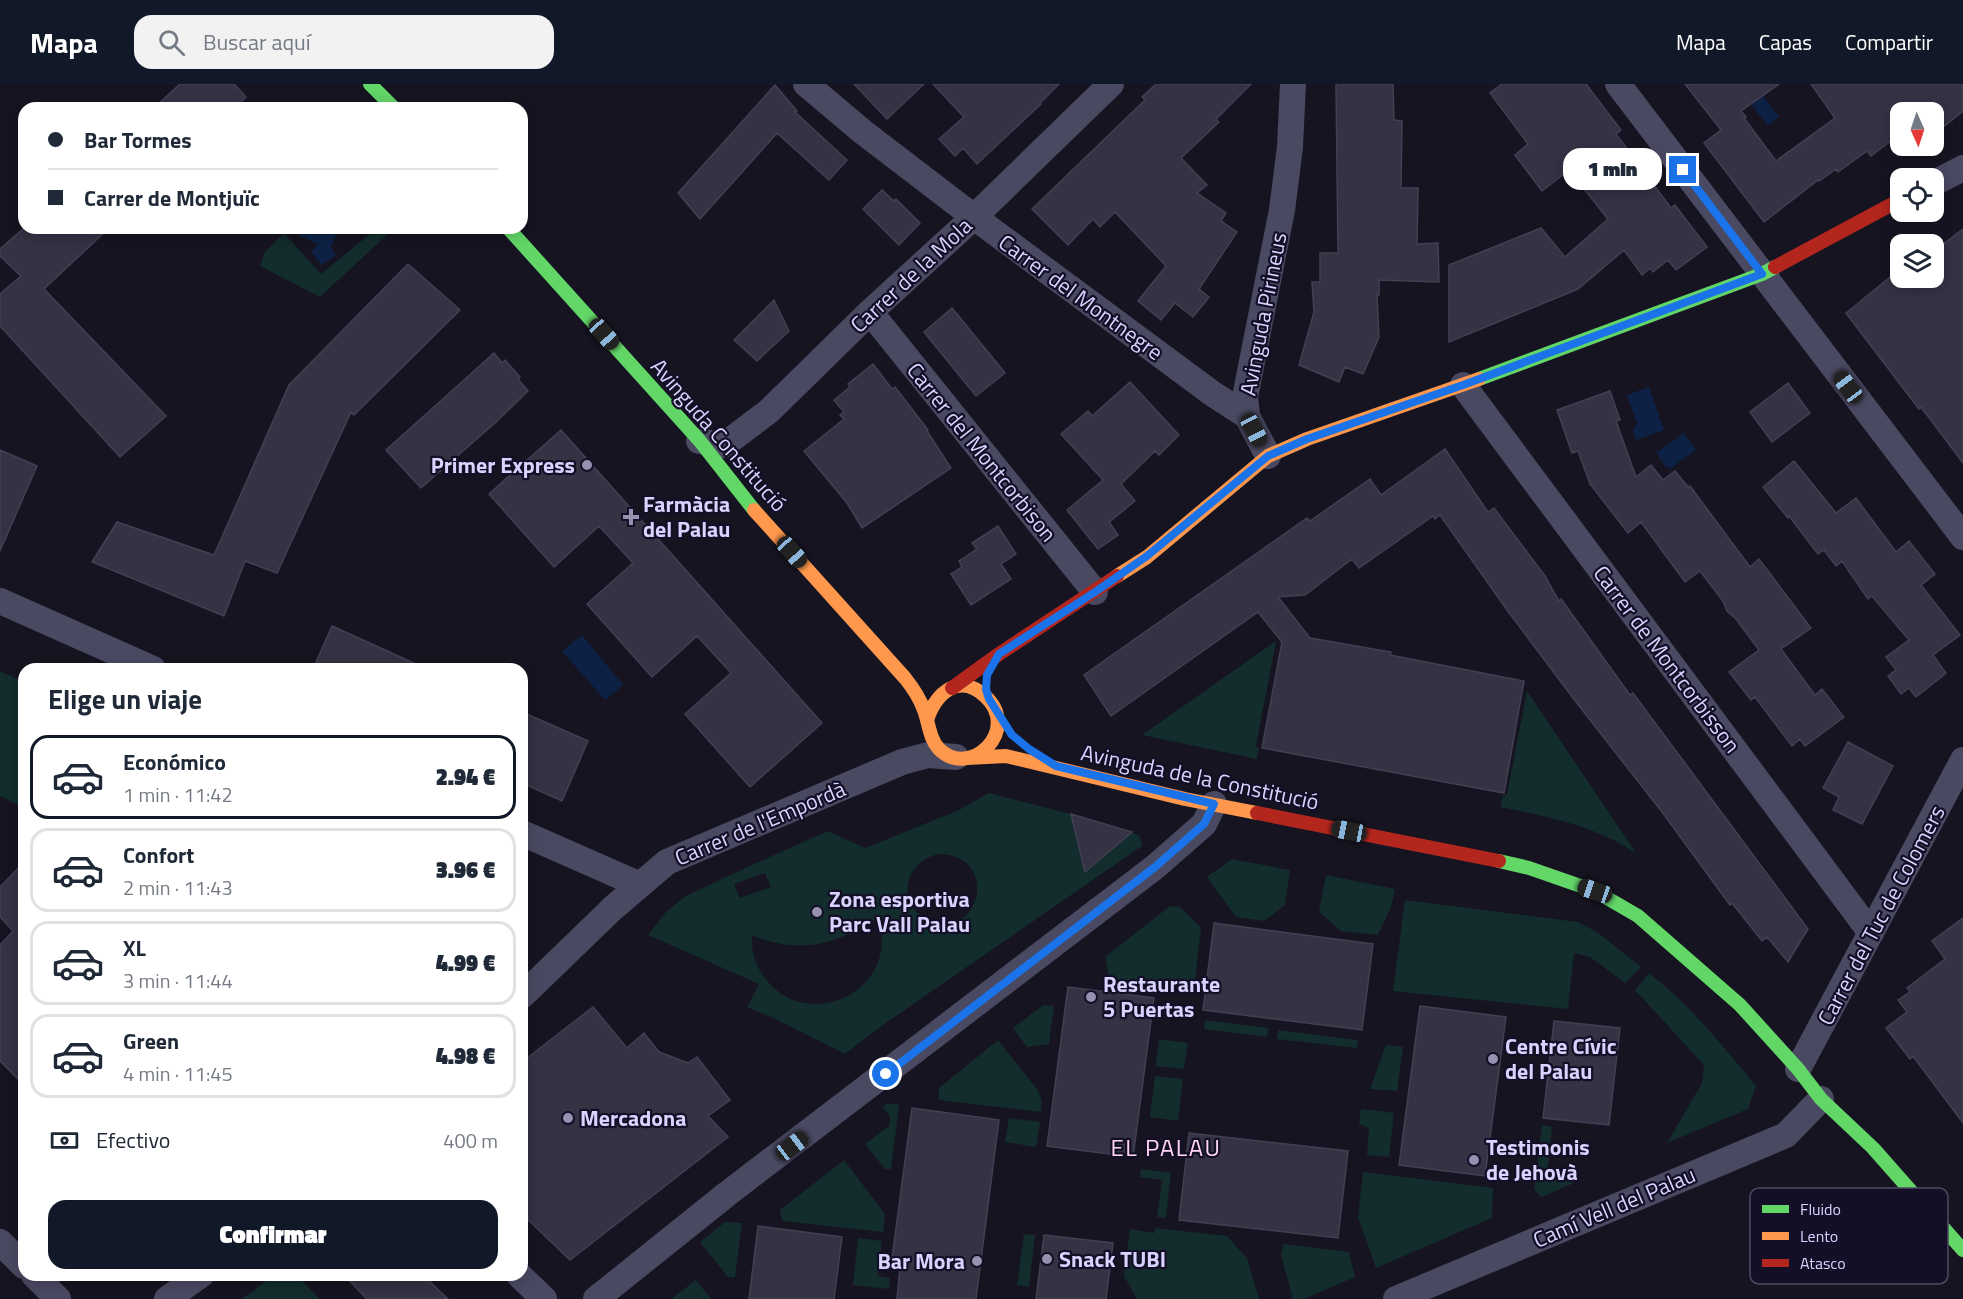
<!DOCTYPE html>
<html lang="es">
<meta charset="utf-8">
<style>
body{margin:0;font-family:"Titillium Web",sans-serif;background:#f2f2f3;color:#1f2937;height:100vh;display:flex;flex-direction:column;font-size:22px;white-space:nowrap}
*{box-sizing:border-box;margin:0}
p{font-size:20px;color:#747a83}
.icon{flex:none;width:33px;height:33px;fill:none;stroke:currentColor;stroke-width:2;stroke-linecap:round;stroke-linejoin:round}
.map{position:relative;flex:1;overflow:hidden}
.panel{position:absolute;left:18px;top:579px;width:510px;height:618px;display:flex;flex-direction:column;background:#fff;border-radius:18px;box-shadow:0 3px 15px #0003}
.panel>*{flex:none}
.hud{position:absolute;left:18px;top:18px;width:510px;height:132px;border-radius:18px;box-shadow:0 3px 15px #0003;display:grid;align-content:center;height:132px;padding:0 30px;background:#fff}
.needle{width:39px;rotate:177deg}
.fabs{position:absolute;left:1890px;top:18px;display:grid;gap:12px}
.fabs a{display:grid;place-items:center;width:54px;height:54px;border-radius:12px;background:#fff;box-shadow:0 3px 15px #0003;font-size:30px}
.end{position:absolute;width:27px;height:27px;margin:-14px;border:8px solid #1a73e8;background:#fff;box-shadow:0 0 0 3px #fff}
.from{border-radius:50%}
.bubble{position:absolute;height:42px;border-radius:18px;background:#fff;box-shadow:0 3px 15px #0003;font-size:20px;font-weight:800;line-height:42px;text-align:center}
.car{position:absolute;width:18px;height:36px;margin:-18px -9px;border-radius:8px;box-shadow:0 0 4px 2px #0007;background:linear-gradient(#222 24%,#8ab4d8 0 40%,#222 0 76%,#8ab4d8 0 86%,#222 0)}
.hud b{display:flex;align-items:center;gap:21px;height:57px;font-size:22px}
.hud b+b{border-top:2px solid #e0e1e3}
.hud i{width:15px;height:15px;background:#1f2937}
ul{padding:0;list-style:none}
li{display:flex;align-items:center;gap:18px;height:84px;margin:0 12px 9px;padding:0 18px;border:3px solid #e0e1e3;border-radius:18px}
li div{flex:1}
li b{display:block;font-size:22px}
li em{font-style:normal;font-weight:800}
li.active{border-color:#111827}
li>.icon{width:54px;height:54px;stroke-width:1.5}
h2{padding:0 30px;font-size:27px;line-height:72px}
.pay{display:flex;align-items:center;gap:15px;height:66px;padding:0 30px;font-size:22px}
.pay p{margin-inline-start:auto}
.cta{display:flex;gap:12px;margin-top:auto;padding:12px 30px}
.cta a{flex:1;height:69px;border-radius:18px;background:#111827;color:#fff;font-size:24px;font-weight:800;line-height:69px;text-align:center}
header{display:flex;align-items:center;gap:36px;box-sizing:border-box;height:84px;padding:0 30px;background:#111827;color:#fff}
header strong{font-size:28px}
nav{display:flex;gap:33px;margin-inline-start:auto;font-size:21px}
.search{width:420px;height:54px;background:#f2f2f3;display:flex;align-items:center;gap:15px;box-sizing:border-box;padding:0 21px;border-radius:18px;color:#747a83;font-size:22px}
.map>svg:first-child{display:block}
.green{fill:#132c2d;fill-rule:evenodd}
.water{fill:#0d2144}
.building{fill:#343243;stroke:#433f54;stroke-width:1.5}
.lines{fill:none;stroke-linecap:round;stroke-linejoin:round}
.street{stroke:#4a4962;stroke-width:26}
.fast{stroke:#63d668;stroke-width:14}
.slow{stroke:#ff974d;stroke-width:14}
.jam{stroke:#b3261e;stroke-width:14}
.route{stroke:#1a73e8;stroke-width:8}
.poi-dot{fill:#9591b1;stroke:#130f26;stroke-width:2}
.labels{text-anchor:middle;stroke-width:4.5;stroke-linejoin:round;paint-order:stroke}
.street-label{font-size:22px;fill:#d9d4ff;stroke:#130f26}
.poi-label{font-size:22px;font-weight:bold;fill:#d9d4ff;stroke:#130f26;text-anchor:start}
.neighbourhood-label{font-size:24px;letter-spacing:1.5px;fill:#ffd6f0;stroke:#130f26}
.key{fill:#130f26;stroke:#4e4a67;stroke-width:1.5}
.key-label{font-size:16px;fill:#d9d4ff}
</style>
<header>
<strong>Mapa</strong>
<div class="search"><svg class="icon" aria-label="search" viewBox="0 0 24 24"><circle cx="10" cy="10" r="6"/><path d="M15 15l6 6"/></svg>Buscar aquí</div>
<nav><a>Mapa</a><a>Capas</a><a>Compartir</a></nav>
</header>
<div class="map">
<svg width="1963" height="1215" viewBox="0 0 1963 1215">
<rect width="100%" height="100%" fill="#161421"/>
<path class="green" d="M 367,144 L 383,144 L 388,150 L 320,213 L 260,182 L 265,168 L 284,149 L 321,190 L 371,149 Z
M 1276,557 L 1256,662 L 1259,664 L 1257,675 L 1142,651 Z
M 0,587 L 24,598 L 24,724 L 0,712 Z
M 1527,607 L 1636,769 C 1595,742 1547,732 1500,723 L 1503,712 L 1507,710 Z
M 989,709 L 1071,730 L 1086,788 L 1132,748 L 1140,752 L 1142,762 L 880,943 L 845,970 L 773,934 L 747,923 L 759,900 L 648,851 L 665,829 L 684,813 L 743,785 L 828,747 L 865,764 L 959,726 ZM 938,770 C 1000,770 981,855 932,838 C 923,835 916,829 911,820 C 900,797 916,776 938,770 ZM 765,789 L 771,803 L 740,814 L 734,800 ZM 877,834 C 904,903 809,953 765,894 C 755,882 751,866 752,851 C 787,867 824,864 857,846 C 864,843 871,837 877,834 Z
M 1232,775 L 1290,786 L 1285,821 L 1264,837 L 1236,833 L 1207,793 Z
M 1326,791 L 1395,805 L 1391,823 L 1378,851 L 1341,847 L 1319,828 Z
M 1405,816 L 1578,838 L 1597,848 L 1641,883 L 1625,899 L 1590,873 L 1574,869 L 1568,925 L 1393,907 Z
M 1170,822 L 1180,823 L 1201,844 L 1194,905 L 1113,897 L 1110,896 L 1105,873 Z
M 1649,889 C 1690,921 1723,962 1756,1002 L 1748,1025 L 1667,1059 L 1702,999 L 1704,981 L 1635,906 Z
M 1043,921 L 1054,922 L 1049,960 L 1027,963 L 1013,944 Z
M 1205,936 L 1268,944 L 1267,953 L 1204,945 Z
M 1278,946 L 1358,956 L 1357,964 L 1277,955 Z
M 1159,955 L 1188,959 L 1184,985 L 1156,982 Z
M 998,956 L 1037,1005 L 1042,1016 L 1041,1028 L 939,1016 L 939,1004 Z
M 1386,961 L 1403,963 L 1397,1007 L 1370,1005 Z
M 1155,992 L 1183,995 L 1178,1037 L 1150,1033 Z
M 887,1019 L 899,1021 L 891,1085 L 885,1085 L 865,1060 L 889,1042 L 890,1033 L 883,1023 Z
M 1361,1025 L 1394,1029 L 1389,1073 L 1367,1071 L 1369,1044 L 1359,1040 Z
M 1009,1034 L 1040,1038 L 1036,1063 L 1005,1058 Z
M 1542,1041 L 1552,1043 L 1546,1098 L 1569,1089 L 1574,1099 L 1541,1113 L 1534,1105 Z
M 844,1076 L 885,1130 L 883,1148 L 782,1137 L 780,1126 Z
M 1141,1085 L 1171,1089 L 1166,1134 L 1157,1133 L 1162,1096 L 1140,1093 Z
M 1363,1088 L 1493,1104 L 1492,1134 L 1376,1184 L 1358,1133 Z
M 725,1138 L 742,1139 L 735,1193 L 728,1193 L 700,1158 Z
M 1156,1144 L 1227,1152 L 1247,1174 L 1259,1215 L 1137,1215 L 1124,1192 L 1130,1145 L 1154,1149 Z
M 1024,1150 L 1035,1151 L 1029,1203 L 1017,1201 Z
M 858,1154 L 882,1157 L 878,1192 L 890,1194 L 889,1205 L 853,1201 Z
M 1284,1160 L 1349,1168 L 1355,1193 L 1304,1215 L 1293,1215 L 1281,1171 Z
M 274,1191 L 296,1191 L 320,1215 L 242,1215 Z
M 696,1196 L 711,1215 L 671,1215 Z"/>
<path class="water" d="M 1759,7 L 1779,33 L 1768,42 L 1748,16 Z
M 283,144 L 339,144 L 331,164 L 336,171 L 322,181 L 311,168 L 318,160 Z
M 1649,303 L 1664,346 L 1636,356 L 1633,346 L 1637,340 L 1627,311 Z
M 1684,349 L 1696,366 L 1671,384 L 1666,383 L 1656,369 Z
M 582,551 L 623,601 L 605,616 L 562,567 Z"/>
<path class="building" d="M 180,0 L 234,0 L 246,13 L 235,24 L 154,24 Z
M 854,0 L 924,0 L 887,35 Z
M 933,0 L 1059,0 L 1040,19 L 1041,20 L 977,80 L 963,64 L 955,72 L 939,55 L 964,33 Z
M 1156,0 L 1251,0 L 1216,35 L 1219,38 L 1181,74 L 1207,101 L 1197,109 L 1226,129 L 1221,137 L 1237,148 L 1199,205 L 1209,213 L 1193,233 L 1175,219 L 1161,236 L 1138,217 L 1166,182 L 1115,128 L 1100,143 L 1093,135 L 1068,161 L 1032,125 L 1145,16 L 1142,13 Z
M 1336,0 L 1393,0 L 1394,36 L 1402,37 L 1401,104 L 1418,104 L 1417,160 L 1438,159 L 1439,198 L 1379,196 L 1379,211 L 1377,211 L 1379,253 L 1363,290 L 1345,283 L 1339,298 L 1299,281 L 1314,228 L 1312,198 L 1320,198 L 1320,169 L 1338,169 Z
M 1502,0 L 1586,0 L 1621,46 L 1616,50 L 1671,124 L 1675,121 L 1707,163 L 1676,186 L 1668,176 L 1653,188 L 1650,184 L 1642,191 L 1624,166 L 1578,205 L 1449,258 L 1449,181 L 1541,144 L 1565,173 L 1608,135 L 1569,86 L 1542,107 L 1515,71 L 1528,60 L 1490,9 Z
M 1685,0 L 1779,0 L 1741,27 L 1746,33 L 1744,34 L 1776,77 L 1835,34 L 1811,0 L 1963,0 L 1963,27 L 1941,45 L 1934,35 L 1934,28 L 1900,28 L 1900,50 L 1871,72 L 1867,67 L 1838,88 L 1836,85 L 1819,97 L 1818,96 L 1764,138 L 1704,59 L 1721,46 Z
M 775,1 L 797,27 L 795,28 L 847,76 L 829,96 L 777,49 L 700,135 L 678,109 Z
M 882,106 L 894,117 L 896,115 L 920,139 L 899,161 L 863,125 Z
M 24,144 L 109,144 L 44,205 L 166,332 L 120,373 L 0,242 L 0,210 L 21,192 L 0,172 L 0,165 Z
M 1963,145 L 1963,379 L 1921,323 L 1919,325 L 1846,229 L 1900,185 L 1900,194 L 1934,194 L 1934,167 Z
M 408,180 L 460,226 L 354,331 L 351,328 L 277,489 L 245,477 L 224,532 L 92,478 L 117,438 L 214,471 L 289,301 Z
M 774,216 L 789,247 L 757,277 L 734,256 Z
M 952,224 L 1005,289 L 976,312 L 924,248 Z
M 494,269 L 502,279 L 505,276 L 520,293 L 518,295 L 528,307 L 495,339 L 421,404 L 386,366 Z
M 873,280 L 892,305 L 895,303 L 928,346 L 927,347 L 951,384 L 862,444 L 847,419 L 804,367 L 844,335 L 840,331 L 844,328 L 834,316 L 850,303 L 848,300 Z
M 1130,298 L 1179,351 L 1159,371 L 1155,367 L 1121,400 L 1135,417 L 1109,438 L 1118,451 L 1098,465 L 1067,426 L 1103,396 L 1061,350 L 1088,327 L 1092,332 Z
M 1788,299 L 1810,329 L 1772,358 L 1750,328 Z
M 1610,307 L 1620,336 L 1616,337 L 1636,393 L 1651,381 L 1663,396 L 1675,387 L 1688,403 L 1690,402 L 1750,483 L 1759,475 L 1811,544 L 1781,565 L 1815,611 L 1822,605 L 1844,633 L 1805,662 L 1800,655 L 1792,662 L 1755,613 L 1751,616 L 1729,588 L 1759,566 L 1736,535 L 1727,527 L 1723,517 L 1700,487 L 1685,498 L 1641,438 L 1628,449 L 1590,400 L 1578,367 L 1572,369 L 1557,326 Z
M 561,346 L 822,639 L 750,703 L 685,630 L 731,589 L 697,552 L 652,593 L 587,520 L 633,479 L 599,442 L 554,483 L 489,410 Z
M 1445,365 L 1488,428 L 1494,424 L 1545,492 L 1559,517 L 1561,515 L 1630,611 L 1633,609 L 1808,845 L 1788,878 L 1767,853 L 1762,857 L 1732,819 L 1730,821 L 1662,728 L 1576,618 L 1507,526 L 1440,431 L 1435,435 L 1433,432 L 1359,484 L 1352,475 L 1305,511 L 1278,513 L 1310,554 L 1391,568 L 1390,571 L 1524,597 L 1504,709 L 1262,664 L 1282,558 L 1258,528 L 1111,632 L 1084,591 L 1307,434 L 1310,437 L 1370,395 L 1381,411 Z
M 0,366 L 37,382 L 0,467 Z
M 1794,377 L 1836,429 L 1856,414 L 1896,468 L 1909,457 L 1935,490 L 1921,501 L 1960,551 L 1933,571 L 1946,589 L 1916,613 L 1909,604 L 1901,610 L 1888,592 L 1896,586 L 1886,573 L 1909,556 L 1872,512 L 1868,515 L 1842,477 L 1836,482 L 1824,466 L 1818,470 L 1789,432 L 1788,434 L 1763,403 Z
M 998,442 L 1016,470 L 1001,480 L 1011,495 L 971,521 L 951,490 L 962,483 L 959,477 L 977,465 L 972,459 Z
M 332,542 L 427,585 L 313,585 Z
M 522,628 L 588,657 L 562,717 L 522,699 Z
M 1848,658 L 1893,682 L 1862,740 L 1833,726 L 1839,713 L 1823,704 Z
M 1071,730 L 1132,748 L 1085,788 Z
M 24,778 L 24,1001 L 0,977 L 0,861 L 13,847 L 0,833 L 0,803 Z
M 1963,834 L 1963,1039 L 1913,972 L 1910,975 L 1886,944 L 1907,928 L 1898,916 L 1910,908 L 1907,904 L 1945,875 L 1932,857 Z
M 1214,839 L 1373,860 L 1362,946 L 1203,926 Z
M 1068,903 L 1154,914 L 1133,1073 L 1047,1062 Z
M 1420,922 L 1506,933 L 1485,1092 L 1399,1081 Z
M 593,923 L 627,964 L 644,949 L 659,968 L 688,979 L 697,973 L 730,1016 L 708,1032 L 728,1053 L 570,1176 L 522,1130 L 522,978 Z
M 1554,937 L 1620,944 L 1609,1041 L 1543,1034 Z
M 912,1024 L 999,1036 L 976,1215 L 897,1215 L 900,1183 L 891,1182 Z
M 1189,1049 L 1348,1067 L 1338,1154 L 1179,1136 Z
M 758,1142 L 842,1153 L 834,1215 L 749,1215 Z
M 1044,1151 L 1113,1159 L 1106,1215 L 1036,1215 Z
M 344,1191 L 423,1191 L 448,1215 L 367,1215 Z"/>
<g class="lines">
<path class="street" d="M 806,0 L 863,48 L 974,133 L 1213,310 L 1247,332
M 1618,0 L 1963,453
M 1934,99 L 1963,84
M 870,228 L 1095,508
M 1463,301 L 1871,849
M 699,357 L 724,361 L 769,327 L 870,228 L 974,133 L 1111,0
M 1268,372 L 1247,332 L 1245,313 L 1282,126 L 1290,63 L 1293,0
M 0,517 L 153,585
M 522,749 L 640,801
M 522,912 L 613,824 L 667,778 L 902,678 L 928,671 L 956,673
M 1798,985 L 1963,676
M 0,1158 L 24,1182
M 34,1191 L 58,1215
M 519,1191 L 544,1215
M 167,1215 L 201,1191
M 596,1215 L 727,1110 L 1155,783 L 1204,740 L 1214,720
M 1396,1215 L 1786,1051 L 1821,1015"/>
<path class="fast" d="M 370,0 L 394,24
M 508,144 L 699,356 L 754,426
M 1479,295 L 1762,190 L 1775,183
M 1499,777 L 1529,784 L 1595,807 L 1638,832 L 1740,921 L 1798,985 L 1821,1015 L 1873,1064 L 1963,1166"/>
<path class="slow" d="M 754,426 L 905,594 C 913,604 920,615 924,626 C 929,639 929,654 939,665 C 970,696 1022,646 985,612 C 959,588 936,609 927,636
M 1117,492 L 1147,473 L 1268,372 L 1307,355 L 1479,295
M 967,674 L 1006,672 L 1185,715 L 1257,729"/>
<path class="jam" d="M 1775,183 L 1900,116
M 952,604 L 999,570 L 1117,492
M 1257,729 L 1499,777"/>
</g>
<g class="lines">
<path class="route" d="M 886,990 L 1155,783 L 1204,740 L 1214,720 L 1056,682 L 1029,665 L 1012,651 L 989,615 L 986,605 L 987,591 L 999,570 L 1095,508 L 1147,472 L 1268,372 L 1307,355 L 1463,301 L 1762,190 L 1683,86"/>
</g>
<g class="poi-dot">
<circle cx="587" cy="381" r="6"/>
<path d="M628 424h6v6h6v6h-6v6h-6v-6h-6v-6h6z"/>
<circle cx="817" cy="828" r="6"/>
<circle cx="1091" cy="913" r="6"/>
<circle cx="1493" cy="975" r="6"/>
<circle cx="568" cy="1034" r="6"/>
<circle cx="1474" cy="1076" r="6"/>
<circle cx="1047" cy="1175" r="6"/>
<circle cx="977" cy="1177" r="6"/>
</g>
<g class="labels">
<g class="street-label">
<text transform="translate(911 191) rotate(-43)" y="8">Carrer de la Mola</text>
<text transform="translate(1081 213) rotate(36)" y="8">Carrer del Montnegre</text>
<text transform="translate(1263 230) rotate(-79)" y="8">Avinguda Pirineus</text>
<text transform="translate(719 351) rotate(49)" y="8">Avinguda Constitució</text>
<text transform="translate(982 368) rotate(51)" y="8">Carrer del Montcorbison</text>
<text transform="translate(1667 575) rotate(53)" y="8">Carrer de Montcorbisson</text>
<text transform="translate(1200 693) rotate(12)" y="8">Avinguda de la Constitució</text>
<text transform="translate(760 739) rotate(-23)" y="8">Carrer de l'Empordà</text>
<text transform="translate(1881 831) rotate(-62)" y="8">Carrer del Tuc de Colomers</text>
<text transform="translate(1614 1123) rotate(-23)" y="8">Camí Vell del Palau</text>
</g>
<g class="poi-label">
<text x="575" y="389" text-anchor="end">Primer Express</text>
<text x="643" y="428">Farmàcia<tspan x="643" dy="25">del Palau</tspan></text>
<text x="829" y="823">Zona esportiva<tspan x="829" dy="25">Parc Vall Palau</tspan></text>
<text x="1103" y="908">Restaurante<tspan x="1103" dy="25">5 Puertas</tspan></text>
<text x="1505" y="970">Centre Cívic<tspan x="1505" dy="25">del Palau</tspan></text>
<text x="580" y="1042">Mercadona</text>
<text x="1486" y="1071">Testimonis<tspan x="1486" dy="25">de Jehovà</tspan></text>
<text x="1059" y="1183">Snack TUBI</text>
<text x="965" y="1185" text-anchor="end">Bar Mora</text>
</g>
<g class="neighbourhood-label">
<text x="1166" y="1072">EL PALAU</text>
</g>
</g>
<rect x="1750" y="1104" width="198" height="96" rx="9" class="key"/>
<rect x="1762" y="1121" width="27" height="8" fill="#63d668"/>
<rect x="1762" y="1148" width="27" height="8" fill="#ff974d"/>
<rect x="1762" y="1175" width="27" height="8" fill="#b3261e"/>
<g class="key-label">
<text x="1800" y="1131">Fluido</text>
<text x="1800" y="1158">Lento</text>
<text x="1800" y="1185">Atasco</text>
</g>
</svg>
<div class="fabs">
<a><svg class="needle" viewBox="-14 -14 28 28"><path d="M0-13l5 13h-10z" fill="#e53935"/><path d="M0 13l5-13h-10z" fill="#747a83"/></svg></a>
<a><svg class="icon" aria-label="locate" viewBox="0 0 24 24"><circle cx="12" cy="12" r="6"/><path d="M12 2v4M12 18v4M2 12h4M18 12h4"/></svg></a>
<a><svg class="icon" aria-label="layers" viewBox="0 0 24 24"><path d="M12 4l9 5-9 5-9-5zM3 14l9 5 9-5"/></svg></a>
</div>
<i class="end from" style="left:886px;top:990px"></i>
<i class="end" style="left:1683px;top:86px"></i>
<div class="bubble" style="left:1563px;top:64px;width:99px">1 min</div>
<i class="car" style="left:604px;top:250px;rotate:138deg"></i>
<i class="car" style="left:1848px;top:303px;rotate:323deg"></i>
<i class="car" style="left:1254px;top:346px;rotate:152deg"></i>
<i class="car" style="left:792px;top:468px;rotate:138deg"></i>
<i class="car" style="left:1349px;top:747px;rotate:281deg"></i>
<i class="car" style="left:1595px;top:807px;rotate:289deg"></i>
<i class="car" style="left:792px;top:1062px;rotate:53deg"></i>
<div class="hud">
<b><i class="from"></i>Bar Tormes</b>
<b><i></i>Carrer de Montjuïc</b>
</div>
<section class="panel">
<h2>Elige un viaje</h2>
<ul>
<li class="active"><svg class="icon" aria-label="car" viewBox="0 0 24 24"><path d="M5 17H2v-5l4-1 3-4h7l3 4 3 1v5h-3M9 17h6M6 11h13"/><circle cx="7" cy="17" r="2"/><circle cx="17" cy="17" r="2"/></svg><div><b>Económico</b><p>1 min · 11:42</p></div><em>2.94 €</em></li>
<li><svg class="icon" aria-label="car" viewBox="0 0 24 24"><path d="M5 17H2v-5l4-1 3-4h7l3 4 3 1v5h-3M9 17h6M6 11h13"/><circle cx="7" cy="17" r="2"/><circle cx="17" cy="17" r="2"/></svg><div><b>Confort</b><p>2 min · 11:43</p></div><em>3.96 €</em></li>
<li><svg class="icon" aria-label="car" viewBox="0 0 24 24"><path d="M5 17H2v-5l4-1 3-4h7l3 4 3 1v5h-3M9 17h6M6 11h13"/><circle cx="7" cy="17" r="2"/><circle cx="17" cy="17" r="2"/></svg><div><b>XL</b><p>3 min · 11:44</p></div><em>4.99 €</em></li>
<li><svg class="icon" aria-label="car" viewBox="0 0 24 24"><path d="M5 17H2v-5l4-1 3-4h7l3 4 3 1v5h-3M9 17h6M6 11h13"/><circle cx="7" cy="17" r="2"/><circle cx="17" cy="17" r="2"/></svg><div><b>Green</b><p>4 min · 11:45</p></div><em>4.98 €</em></li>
</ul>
<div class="pay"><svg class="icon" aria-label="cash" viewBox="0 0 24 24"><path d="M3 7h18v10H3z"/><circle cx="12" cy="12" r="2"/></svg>Efectivo<p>400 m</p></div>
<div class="cta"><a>Confirmar</a></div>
</section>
</div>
